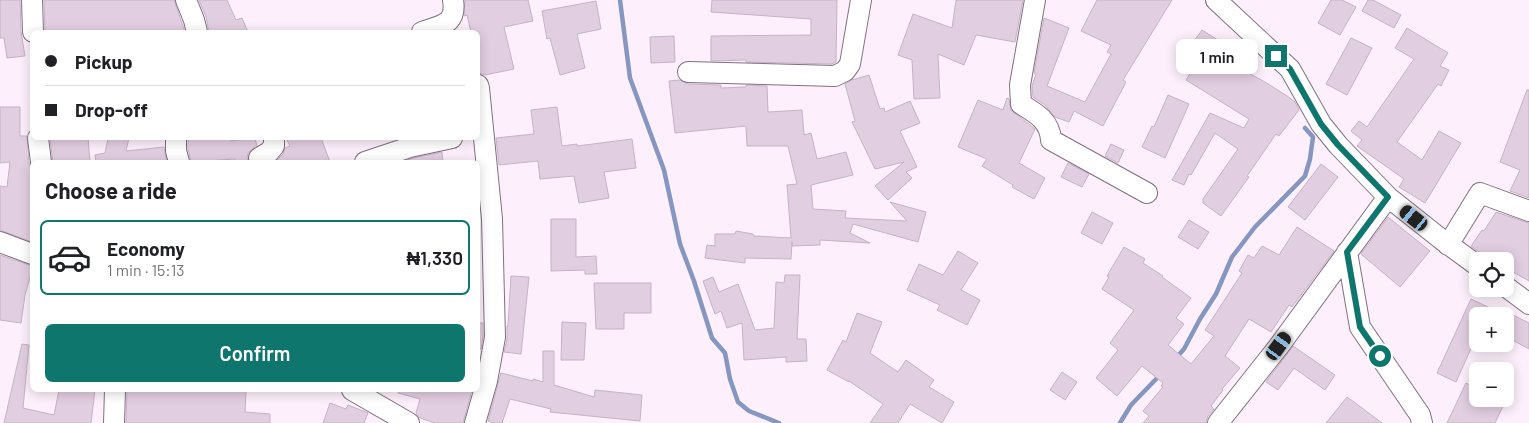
<!DOCTYPE html>
<meta charset="utf-8">
<style>
body{margin:0;font-family:Barlow,sans-serif;background:#f6f6f6;color:#202124;height:100vh;display:flex;flex-direction:column;font-size:19px;white-space:nowrap}
*{box-sizing:border-box;margin:0}
p{font-size:16px;color:#757577}
.icon{flex:none;width:28px;height:28px;fill:none;stroke:currentColor;stroke-width:2;stroke-linecap:round;stroke-linejoin:round}
.map{position:relative;flex:1;overflow:hidden}
.sheet{position:absolute;left:30px;top:160px;width:450px;height:232px;display:flex;flex-direction:column;background:#fff;border-radius:8px;box-shadow:0 2px 12px #0003}
.sheet>*{flex:none}
.hud{position:absolute;left:30px;top:30px;width:450px;height:110px;border-radius:8px;box-shadow:0 2px 12px #0003;display:grid;align-content:center;height:110px;padding:0 15px;background:#fff}
.controls{position:absolute;left:1469px;top:252px;display:grid;gap:10px}
.controls a{display:grid;place-items:center;width:45px;height:45px;border-radius:8px;background:#fff;box-shadow:0 2px 12px #0003;font-size:25px}
.end{position:absolute;width:22px;height:22px;margin:-11px;border:6px solid #0f766e;background:#fff;box-shadow:0 0 0 2px #fff}
.from{border-radius:50%}
.bubble{position:absolute;height:35px;border-radius:8px;background:#fff;box-shadow:0 2px 12px #0003;font-size:16px;font-weight:600;line-height:35px;text-align:center}
.car{position:absolute;width:15px;height:30px;margin:-15px -8px;border-radius:6px;box-shadow:0 0 4px 1px #0007;background:linear-gradient(#222 24%,#8ab4d8 0 40%,#222 0 76%,#8ab4d8 0 86%,#222 0)}
.hud b{display:flex;align-items:center;gap:18px;height:48px;font-size:19px}
.hud b+b{border-top:1px solid #e0e0e0}
.hud i{width:12px;height:12px;background:#202124}
ul{padding:0;list-style:none}
li{display:flex;align-items:center;gap:15px;height:75px;margin:0 10px 8px;padding:0 5px;border:2px solid #e0e0e0;border-radius:8px}
li div{flex:1}
li b{display:block;font-size:19px}
li em{font-style:normal;font-weight:600}
li.on{border-color:#0f766e}
li>.icon{width:45px;height:45px;stroke-width:1.5}
h2{padding:0 15px;font-size:22px;line-height:60px}
.primary-button{display:flex;gap:10px;margin-top:auto;padding:10px 15px}
.primary-button a{flex:1;height:58px;border-radius:8px;background:#0f766e;color:#fff;font-size:20px;font-weight:600;line-height:58px;text-align:center}
.map>svg:first-child{display:block}
.lines{fill:none;stroke-linecap:round;stroke-linejoin:round}
.stream{stroke:#8596c0;stroke-width:4.5}
.building{fill:#e2cee1;stroke:#c5b2c4}
.minor-casing{stroke:#816f80;stroke-width:22}
.minor{stroke:#fff;stroke-width:20}
.route{stroke:#0f766e;stroke-width:6}
</style>
<div class="map">
<svg width="1529" height="423" viewBox="0 0 1529 423">
<rect width="100%" height="100%" fill="#fdf0fc"/>
<g class="lines">
<path class="stream" d="M 620,0 L 630,78 L 664,170 L 680,244 L 694,281 L 712,338 L 725,353 L 730,379 L 738,402 L 749,411 L 779,423
M 1175,359 L 1184,349 L 1200,319 L 1216,294 L 1232,257 L 1255,227 L 1305,176 L 1310,159 L 1313,137 L 1305,128
M 1120,423 L 1131,405 L 1160,375"/>
</g>
<path class="building" d="M 0,0 L 20,0 L 21,32 L 25,56 L 7,58 L 4,38 L 0,38 Z
M 44,0 L 174,0 L 185,32 L 45,32 Z
M 199,0 L 227,0 L 236,20 L 242,18 L 248,32 L 209,32 L 206,17 Z
M 465,0 L 528,0 L 533,21 L 504,27 L 514,69 L 485,75 L 478,73 L 478,32 L 471,32 L 467,15 L 464,16 Z
M 712,0 L 837,0 L 836,62 L 832,64 L 746,62 L 746,60 L 711,61 L 711,36 L 811,35 L 811,19 L 711,12 Z
M 956,0 L 1023,0 L 1015,42 L 976,35 L 964,65 L 938,54 L 940,98 L 914,99 L 912,60 L 898,55 L 913,14 L 952,28 Z
M 1097,0 L 1172,0 L 1123,80 L 1126,82 L 1103,126 L 1074,111 L 1069,122 L 1055,117 L 1045,105 L 1033,97 L 1032,86 L 1036,74 L 1034,73 L 1044,18 L 1069,28 L 1047,86 L 1085,102 L 1111,54 L 1107,52 L 1111,45 L 1081,31 Z
M 1331,0 L 1342,0 L 1356,7 L 1340,35 L 1318,23 Z
M 1368,0 L 1373,0 L 1401,15 L 1394,28 L 1362,11 Z
M 596,1 L 601,29 L 577,34 L 585,68 L 560,75 L 550,38 L 547,39 L 542,11 Z
M 1407,28 L 1448,53 L 1440,66 L 1449,70 L 1441,86 L 1438,84 L 1397,142 L 1422,160 L 1439,131 L 1461,143 L 1425,203 L 1399,187 L 1404,179 L 1357,146 L 1362,140 L 1351,131 L 1359,121 L 1367,127 L 1414,59 L 1395,48 Z
M 1202,30 L 1237,52 L 1230,63 L 1265,82 L 1287,96 L 1295,102 L 1299,110 L 1279,136 L 1276,134 L 1247,176 L 1249,177 L 1221,216 L 1203,203 L 1203,199 L 1238,149 L 1215,133 L 1191,175 L 1189,174 L 1184,185 L 1172,180 L 1210,113 L 1244,128 L 1249,119 L 1186,80 L 1203,53 L 1192,44 Z
M 674,36 L 675,62 L 651,63 L 650,37 Z
M 1351,38 L 1372,48 L 1347,95 L 1326,84 Z
M 869,75 L 880,109 L 884,108 L 885,112 L 910,101 L 920,123 L 900,131 L 917,167 L 906,172 L 912,178 L 888,200 L 875,186 L 904,162 L 875,169 L 852,122 L 855,121 L 845,84 L 852,80 Z
M 680,80 L 688,84 L 721,85 L 721,88 L 746,87 L 746,85 L 767,86 L 768,112 L 802,110 L 804,135 L 811,133 L 817,159 L 846,152 L 853,175 L 811,185 L 813,209 L 846,211 L 845,218 L 907,221 L 890,202 L 926,212 L 918,242 L 853,224 L 850,233 L 870,243 L 820,240 L 820,245 L 792,246 L 792,242 L 791,259 L 745,258 L 745,263 L 705,258 L 707,245 L 715,246 L 715,234 L 735,234 L 736,231 L 753,234 L 754,236 L 791,238 L 787,185 L 797,184 L 788,146 L 747,146 L 746,126 L 675,133 L 669,81 Z
M 1527,90 L 1529,90 L 1529,198 L 1510,191 L 1520,170 L 1500,162 Z
M 1168,95 L 1189,104 L 1165,158 L 1142,147 L 1152,126 L 1154,127 Z
M 1007,98 L 1009,99 L 1011,110 L 1035,129 L 1019,163 L 1045,178 L 1034,199 L 1012,187 L 1013,185 L 982,166 L 987,159 L 958,147 L 978,100 L 1003,110 Z
M 0,107 L 20,107 L 20,136 L 27,136 L 29,163 L 32,170 L 32,242 L 0,230 L 0,186 L 7,187 L 10,162 L 0,163 Z
M 557,107 L 562,146 L 577,144 L 577,146 L 632,139 L 636,168 L 604,172 L 609,198 L 579,203 L 574,176 L 540,179 L 538,161 L 499,165 L 496,138 L 534,134 L 531,110 Z
M 71,138 L 88,138 L 90,162 L 53,162 L 50,139 L 71,139 Z
M 108,138 L 129,138 L 126,151 L 164,147 L 167,162 L 96,162 L 95,155 L 105,153 Z
M 188,138 L 230,138 L 230,141 L 255,138 L 257,146 L 248,153 L 247,158 L 248,162 L 236,162 L 235,159 L 191,162 L 188,149 Z
M 286,138 L 321,138 L 330,162 L 275,162 L 283,154 L 285,148 L 290,146 Z
M 1111,144 L 1124,150 L 1118,163 L 1105,156 Z
M 442,152 L 443,162 L 405,162 L 405,161 L 413,158 Z
M 1068,163 L 1089,174 L 1082,187 L 1061,177 Z
M 1321,164 L 1338,177 L 1305,220 L 1288,207 Z
M 1092,212 L 1113,223 L 1102,244 L 1081,233 Z
M 1496,212 L 1529,223 L 1529,281 L 1513,272 L 1510,276 L 1505,274 L 1505,261 L 1492,261 L 1471,246 L 1482,230 L 1484,231 Z
M 1388,217 L 1430,251 L 1400,287 L 1361,254 Z
M 551,219 L 576,219 L 576,257 L 596,256 L 597,274 L 585,274 L 585,270 L 551,271 Z
M 1189,220 L 1209,232 L 1198,249 L 1178,237 Z
M 1297,227 L 1334,251 L 1292,307 L 1289,305 L 1271,332 L 1249,319 L 1225,356 L 1240,368 L 1222,389 L 1223,390 L 1211,406 L 1214,409 L 1208,416 L 1206,423 L 1143,423 L 1149,416 L 1143,411 L 1163,387 L 1161,386 L 1163,383 L 1142,366 L 1117,396 L 1096,378 L 1118,350 L 1110,343 L 1134,310 L 1102,289 L 1109,277 L 1107,276 L 1124,247 L 1145,259 L 1143,263 L 1163,276 L 1162,277 L 1191,298 L 1176,318 L 1184,324 L 1168,345 L 1191,364 L 1214,336 L 1205,330 L 1242,273 L 1239,271 L 1248,255 L 1254,258 L 1262,246 L 1279,255 Z
M 958,251 L 978,263 L 961,290 L 980,300 L 967,325 L 937,310 L 940,305 L 907,290 L 919,264 L 943,275 Z
M 0,255 L 32,266 L 32,270 L 25,295 L 21,323 L 0,320 Z
M 785,275 L 800,275 L 797,339 L 806,339 L 807,361 L 786,362 L 786,357 L 744,360 L 742,323 L 727,328 L 721,311 L 715,314 L 703,281 L 713,277 L 719,292 L 738,284 L 755,330 L 774,328 L 776,282 L 784,283 Z
M 511,276 L 529,277 L 521,354 L 504,352 L 507,339 L 507,326 L 508,326 Z
M 594,283 L 651,283 L 651,313 L 624,313 L 624,329 L 596,329 Z
M 1471,299 L 1505,315 L 1505,311 L 1529,323 L 1529,349 L 1505,336 L 1505,316 L 1478,316 L 1478,333 L 1456,382 L 1437,373 Z
M 857,313 L 882,322 L 870,353 L 898,372 L 906,360 L 934,380 L 929,387 L 954,402 L 942,423 L 910,404 L 898,423 L 870,423 L 883,404 L 849,381 L 849,382 L 827,370 L 843,340 L 846,342 Z
M 562,322 L 586,323 L 584,360 L 561,360 Z
M 478,323 L 483,323 L 483,336 L 481,349 L 478,349 Z
M 22,344 L 29,345 L 23,408 L 54,415 L 59,390 L 95,390 L 91,423 L 4,423 Z
M 1293,346 L 1335,375 L 1325,390 L 1294,368 L 1278,390 L 1266,382 Z
M 543,351 L 554,351 L 554,385 L 594,397 L 595,390 L 642,395 L 640,421 L 550,412 L 551,409 L 510,399 L 502,423 L 493,423 L 488,421 L 501,373 L 533,381 L 533,379 L 543,382 Z
M 1062,372 L 1077,382 L 1065,400 L 1050,390 Z
M 1466,383 L 1478,389 L 1478,399 L 1498,399 L 1505,402 L 1495,423 L 1447,423 Z
M 127,390 L 246,390 L 245,412 L 270,414 L 270,423 L 126,423 Z
M 399,390 L 472,390 L 463,423 L 435,423 L 420,418 L 416,413 L 420,399 L 398,393 Z
M 1347,397 L 1358,405 L 1382,423 L 1326,423 Z
M 330,403 L 346,409 L 348,405 L 368,413 L 364,423 L 323,423 Z"/>
<g class="lines">
<g class="minor-casing">
<path id="minor" d="M 32,0 L 33,32
M 186,0 L 194,20 L 197,32
M 1035,0 L 1020,85 L 1021,104 C 1036,113 1050,121 1051,140 L 1147,193
M 1216,0 L 1290,69 L 1321,124 L 1338,145 L 1388,197 L 1441,239 L 1478,266
M 422,32 C 441,25 457,25 453,0
M 688,72 L 835,76 L 845,71 L 850,64 L 861,0
M 38,138 L 41,162
M 176,138 L 176,151 L 179,162
M 262,162 L 259,158 L 269,152 L 274,146 L 274,138
M 365,162 L 410,147 L 452,138
M 0,242 L 32,254
M 1448,245 L 1480,193 L 1529,211
M 1347,252 L 1360,327 L 1420,415 L 1422,423
M 1505,286 L 1529,304
M 352,390 L 409,423
M 114,423 L 115,390
M 475,423 L 487,381 L 495,337 L 492,219 L 479,88 L 478,85
M 1218,423 L 1279,346 L 1388,197"/>
</g>
<use href="#minor" class="minor"/>
</g>
<g class="lines">
<path class="route" d="M 1276,56 L 1290,69 L 1321,124 L 1338,145 L 1388,197 L 1347,252 L 1360,327 L 1380,356"/>
</g>
</svg>
<div class="controls">
<a><svg class="icon" aria-label="locate" viewBox="0 0 24 24"><circle cx="12" cy="12" r="6"/><path d="M12 2v4M12 18v4M2 12h4M18 12h4"/></svg></a>
<a>+</a>
<a>−</a>
</div>
<i class="end from" style="left:1380px;top:356px"></i>
<i class="end" style="left:1276px;top:56px"></i>
<div class="bubble" style="left:1176px;top:39px;width:82px">1 min</div>
<i class="car" style="left:1414px;top:218px;rotate:309deg"></i>
<i class="car" style="left:1279px;top:346px;rotate:36deg"></i>
<div class="hud">
<b><i class="from"></i>Pickup</b>
<b><i></i>Drop-off</b>
</div>
<section class="sheet">
<h2>Choose a ride</h2>
<ul>
<li class="on"><svg class="icon" aria-label="car" viewBox="0 0 24 24"><path d="M5 17H2v-5l4-1 3-4h7l3 4 3 1v5h-3M9 17h6M6 11h13"/><circle cx="7" cy="17" r="2"/><circle cx="17" cy="17" r="2"/></svg><div><b>Economy</b><p>1 min · 15:13</p></div><em>₦1,330</em></li>
</ul>
<div class="primary-button"><a>Confirm</a></div>
</section>
</div>
